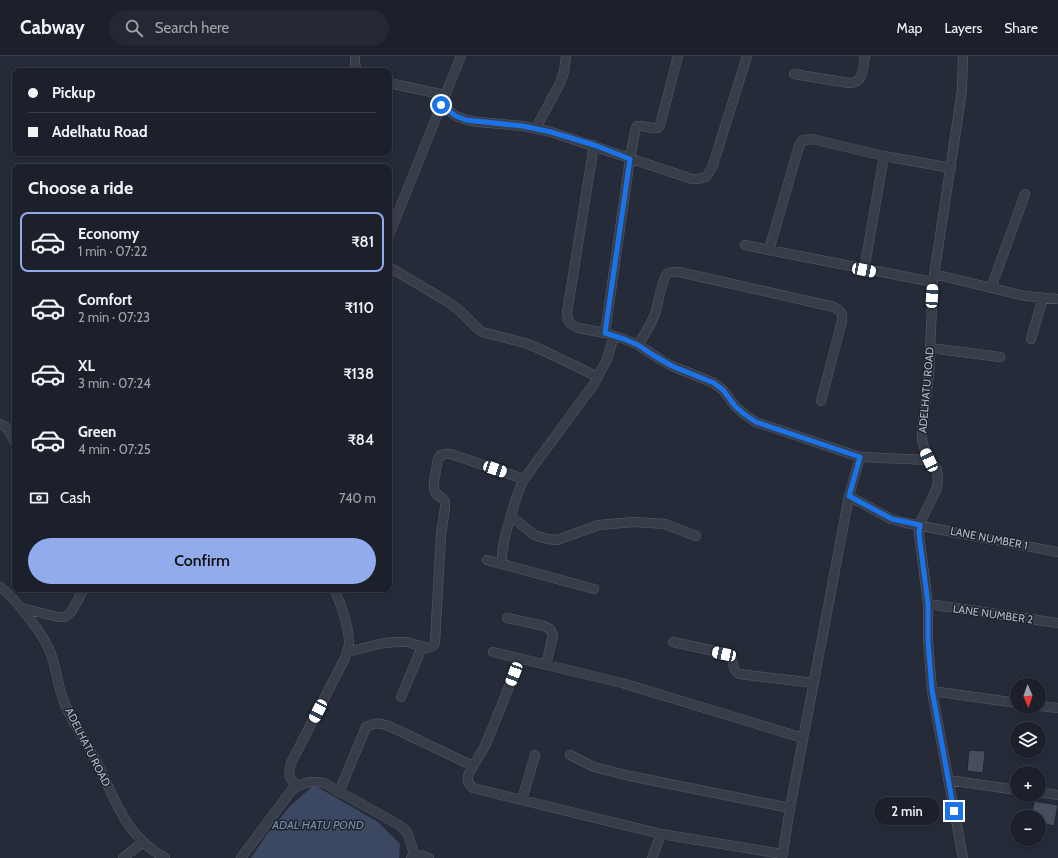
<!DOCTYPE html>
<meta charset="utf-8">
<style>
body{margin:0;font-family:Cabin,sans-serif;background:#252833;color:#f1f3f6;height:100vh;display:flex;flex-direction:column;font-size:15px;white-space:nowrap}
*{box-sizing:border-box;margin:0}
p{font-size:13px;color:#a0a3a9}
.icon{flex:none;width:22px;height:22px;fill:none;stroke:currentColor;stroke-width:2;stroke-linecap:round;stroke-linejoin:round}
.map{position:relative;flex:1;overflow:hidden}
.side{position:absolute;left:12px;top:108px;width:380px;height:428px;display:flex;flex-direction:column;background:#1c202b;border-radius:8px;box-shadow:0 2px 6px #0003,0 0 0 1px #3a3e47}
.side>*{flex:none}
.top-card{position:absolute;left:12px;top:12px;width:380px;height:88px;border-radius:8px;box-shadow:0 2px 6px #0003,0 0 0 1px #3a3e47;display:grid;align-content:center;height:88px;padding:0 16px;background:#1c202b}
.needle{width:26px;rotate:178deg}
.tools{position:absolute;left:1010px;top:622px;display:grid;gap:8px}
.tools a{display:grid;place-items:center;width:36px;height:36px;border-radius:50%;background:#1c202b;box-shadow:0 2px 6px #0003,0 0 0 1px #3a3e47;font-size:20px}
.end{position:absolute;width:18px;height:18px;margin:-9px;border:5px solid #1a73e8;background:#fff;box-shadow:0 0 0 2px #fff}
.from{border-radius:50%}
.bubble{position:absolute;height:28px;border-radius:14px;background:#1c202b;box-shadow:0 2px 6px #0003,0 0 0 1px #3a3e47;font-size:13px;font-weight:600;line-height:28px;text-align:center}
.car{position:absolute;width:12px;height:24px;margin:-12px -6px;border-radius:5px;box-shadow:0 0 3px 1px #0007;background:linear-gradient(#fff 24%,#345 0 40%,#fff 0 76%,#345 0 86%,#fff 0)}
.top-card b{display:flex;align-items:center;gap:14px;height:38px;font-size:15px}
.top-card b+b{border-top:1px solid #3a3e47}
.top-card i{width:10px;height:10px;background:#f1f3f6}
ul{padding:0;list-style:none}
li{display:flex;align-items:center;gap:12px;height:60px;margin:0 8px 6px;padding:0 8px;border:2px solid transparent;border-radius:8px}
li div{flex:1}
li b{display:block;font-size:15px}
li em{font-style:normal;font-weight:600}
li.active{border-color:#91abed}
li>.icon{width:36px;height:36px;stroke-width:1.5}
h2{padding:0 16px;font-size:18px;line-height:48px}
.pay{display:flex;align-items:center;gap:10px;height:44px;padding:0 16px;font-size:15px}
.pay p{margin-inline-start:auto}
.cta{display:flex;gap:8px;margin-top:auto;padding:8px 16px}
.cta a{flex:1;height:46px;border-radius:24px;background:#91abed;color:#111;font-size:16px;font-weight:600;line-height:46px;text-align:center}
header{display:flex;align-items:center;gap:24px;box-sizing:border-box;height:56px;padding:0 20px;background:#1c202b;border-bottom:1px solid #3a3e47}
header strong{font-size:19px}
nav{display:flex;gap:22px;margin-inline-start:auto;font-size:14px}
.search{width:280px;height:36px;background:#252833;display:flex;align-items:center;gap:10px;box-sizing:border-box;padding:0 14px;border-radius:22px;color:#a0a3a9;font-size:15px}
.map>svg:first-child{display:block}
.water{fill:#3c4861}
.building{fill:#464e5d;stroke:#1f2530}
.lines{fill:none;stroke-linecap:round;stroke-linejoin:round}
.street-casing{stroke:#565b67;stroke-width:10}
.street{stroke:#383e49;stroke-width:9}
.route{stroke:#1a73e8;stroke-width:5}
.labels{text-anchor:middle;stroke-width:3;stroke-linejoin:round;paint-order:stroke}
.street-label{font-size:11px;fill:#b4b8c5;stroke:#1d232e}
.water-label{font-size:12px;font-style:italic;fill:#7e8daa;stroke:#1d232e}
</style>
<header>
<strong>Cabway</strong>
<div class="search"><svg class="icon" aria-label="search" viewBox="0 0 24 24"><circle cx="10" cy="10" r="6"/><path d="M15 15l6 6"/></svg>Search here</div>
<nav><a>Map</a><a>Layers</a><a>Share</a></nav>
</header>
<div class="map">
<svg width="1058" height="802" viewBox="0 0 1058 802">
<rect width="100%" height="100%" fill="#252b39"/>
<path class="water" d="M 314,729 L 378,766 L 400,788 L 399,802 L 251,802 L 267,778 L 290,750 Z"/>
<path class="building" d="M 969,694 L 985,695 L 983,717 L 967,715 Z
M 1034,745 L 1058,749 L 1054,770 L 1039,767 L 1039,761 L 1031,761 Z"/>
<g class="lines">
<g class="street-casing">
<path id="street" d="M 355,0 L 355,8 L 358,15
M 963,0 L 962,33 L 960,48 L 933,226 L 929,318 L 922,374 L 922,384 L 925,394 L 929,404 L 937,413 L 938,424 L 937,432 L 919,469 L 919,478 L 928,548 L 928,585 L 932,635 L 963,802
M 794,18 L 849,27 C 864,27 863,12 865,0
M 389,27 L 445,39
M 441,49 L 456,60 L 467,64 L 478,66 L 523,70 L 551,76 L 692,123 C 706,123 707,122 713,109 L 747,0
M 536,72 L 560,27 L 564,16 L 566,0
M 594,89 L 567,257 L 568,264 L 571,268 L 578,272 L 605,277 L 624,283 L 638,289 L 663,305 L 672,310 L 714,327 L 723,334 L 735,350 L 744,358 L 756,366 L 860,401 L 929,404
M 389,179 L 461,0
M 745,189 L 769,194
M 389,211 L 448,246 L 459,254 L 476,271 L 482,276 L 525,287 L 540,293 L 598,321
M 864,214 L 884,100
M 934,218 L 1025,240 L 1058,243
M 933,226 L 769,194 L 799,90 L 803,84 L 812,83 L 884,100 L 951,112
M 991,232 L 1025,138
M 605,277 L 630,103 L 635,75 L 637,70 C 644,69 650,73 658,72 L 660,69 L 678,0
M 1031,283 L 1043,242
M 638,289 C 644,279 651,269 655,258 C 658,249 662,223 667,218 C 670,215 675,216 679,216 L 834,251 C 841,255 843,257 842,265 L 821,345
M 930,292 L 1000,301
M 0,368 C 8,370 11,379 15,386
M 849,440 L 891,463 L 906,467 L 1058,496
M 511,460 L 534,479 L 547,483 L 557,484 L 599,469 L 634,466 L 665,468 L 696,480
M 487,504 L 594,533
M 502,508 C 501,490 507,473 512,456 C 516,444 518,433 524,423 L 594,328 L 607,303 L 614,280
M 0,531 C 10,538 18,548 25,557 C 37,572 48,586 53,604 C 57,617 58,630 63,643 C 71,666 86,685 97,707 C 116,744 125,780 165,802
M 928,548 L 1058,567
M 21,552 L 58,561 L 65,561 L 71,556 L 84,533
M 507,562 L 544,570 L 550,573 L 553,579 L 546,609
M 673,586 L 724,597 C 726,599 729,599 730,601 C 736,606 730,613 739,618 L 814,627
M 347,596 L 384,587 L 396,586 L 407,586 L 427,592 L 433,590 L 435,586 L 441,479 L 445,452 L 445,446 L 442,442 L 436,438 L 434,433 L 434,426 L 438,403 L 440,400 L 445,398 L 451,398 L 524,423
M 493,596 L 622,627 L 803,682
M 932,635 L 1017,647
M 401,641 L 422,591
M 1039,650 L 1058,652
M 570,699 L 594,711 L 630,720 L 790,752
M 473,710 C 468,718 464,725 473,732 L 661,778 L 782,798
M 948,724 L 1017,734
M 297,730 C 288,721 288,719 291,707 L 345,602 C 346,597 349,592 349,587 C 349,572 341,547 334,533
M 339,736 L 366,671 C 376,666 379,667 389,670 L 473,710 L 484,692 L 490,678 L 520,603
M 1039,736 L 1058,739
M 522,744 L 535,699
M 123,802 L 143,786
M 241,802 L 291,735 C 301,727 310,724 324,727 L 399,769 L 407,776 L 414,797
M 411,802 L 414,797 L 429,802
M 652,802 L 661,778
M 782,802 L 790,752 L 849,440 L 860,401"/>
</g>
<use href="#street" class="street"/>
</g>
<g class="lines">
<path class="route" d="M 441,49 L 456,60 L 466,64 L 523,70 L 551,76 L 594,89 L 630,103 L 605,277 L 624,283 L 638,289 L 653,299 L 672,310 L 714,327 L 723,334 L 735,350 L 744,358 L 756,366 L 860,401 L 849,440 L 892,463 L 920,469 L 919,478 L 928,548 L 928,585 L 932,634 L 954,755"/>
</g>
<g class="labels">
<g class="street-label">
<text transform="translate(926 334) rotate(-85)" y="4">ADELHATU ROAD</text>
<text transform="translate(989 482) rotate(11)" y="4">LANE NUMBER 1</text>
<text transform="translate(993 558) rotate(8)" y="4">LANE NUMBER 2</text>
<text transform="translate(88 691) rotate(63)" y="4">ADELHATU ROAD</text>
</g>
<g class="water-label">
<text x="318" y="773">ADAL HATU POND</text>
</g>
</g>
</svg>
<div class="tools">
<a><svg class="needle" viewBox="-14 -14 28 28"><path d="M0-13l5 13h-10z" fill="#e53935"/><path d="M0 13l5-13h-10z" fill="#a0a3a9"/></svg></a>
<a><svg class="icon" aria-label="layers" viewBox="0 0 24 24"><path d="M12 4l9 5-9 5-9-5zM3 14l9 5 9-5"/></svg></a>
<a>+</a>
<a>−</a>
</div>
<i class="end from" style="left:441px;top:49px"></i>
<i class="end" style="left:954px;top:755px"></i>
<div class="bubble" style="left:874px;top:741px;width:66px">2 min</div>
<i class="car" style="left:864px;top:214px;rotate:101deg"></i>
<i class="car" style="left:932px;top:240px;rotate:3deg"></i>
<i class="car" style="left:929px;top:404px;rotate:335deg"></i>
<i class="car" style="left:495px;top:413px;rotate:109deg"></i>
<i class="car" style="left:724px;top:598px;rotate:282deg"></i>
<i class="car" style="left:514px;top:618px;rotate:201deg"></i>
<i class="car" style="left:318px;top:655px;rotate:207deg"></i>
<div class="top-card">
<b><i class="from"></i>Pickup</b>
<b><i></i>Adelhatu Road</b>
</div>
<section class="side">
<h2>Choose a ride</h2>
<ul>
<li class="active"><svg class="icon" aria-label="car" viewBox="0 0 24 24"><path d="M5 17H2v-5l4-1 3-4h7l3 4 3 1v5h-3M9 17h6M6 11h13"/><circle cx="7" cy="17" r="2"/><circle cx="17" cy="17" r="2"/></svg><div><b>Economy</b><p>1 min · 07:22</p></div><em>₹81</em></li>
<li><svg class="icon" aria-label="car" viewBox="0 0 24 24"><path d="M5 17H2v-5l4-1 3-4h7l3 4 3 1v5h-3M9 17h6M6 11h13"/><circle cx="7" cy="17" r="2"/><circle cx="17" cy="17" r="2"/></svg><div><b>Comfort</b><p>2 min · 07:23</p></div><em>₹110</em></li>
<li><svg class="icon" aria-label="car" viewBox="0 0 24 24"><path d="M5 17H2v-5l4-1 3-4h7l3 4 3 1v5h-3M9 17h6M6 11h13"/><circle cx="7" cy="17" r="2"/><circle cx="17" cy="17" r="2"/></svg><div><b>XL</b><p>3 min · 07:24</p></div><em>₹138</em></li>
<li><svg class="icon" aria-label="car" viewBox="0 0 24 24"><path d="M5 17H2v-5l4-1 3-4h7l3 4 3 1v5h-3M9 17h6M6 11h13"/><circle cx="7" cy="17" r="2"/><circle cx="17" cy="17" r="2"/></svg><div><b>Green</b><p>4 min · 07:25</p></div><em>₹84</em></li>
</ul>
<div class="pay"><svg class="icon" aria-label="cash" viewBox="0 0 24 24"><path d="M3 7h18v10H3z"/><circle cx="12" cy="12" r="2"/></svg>Cash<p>740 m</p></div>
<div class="cta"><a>Confirm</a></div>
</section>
</div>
